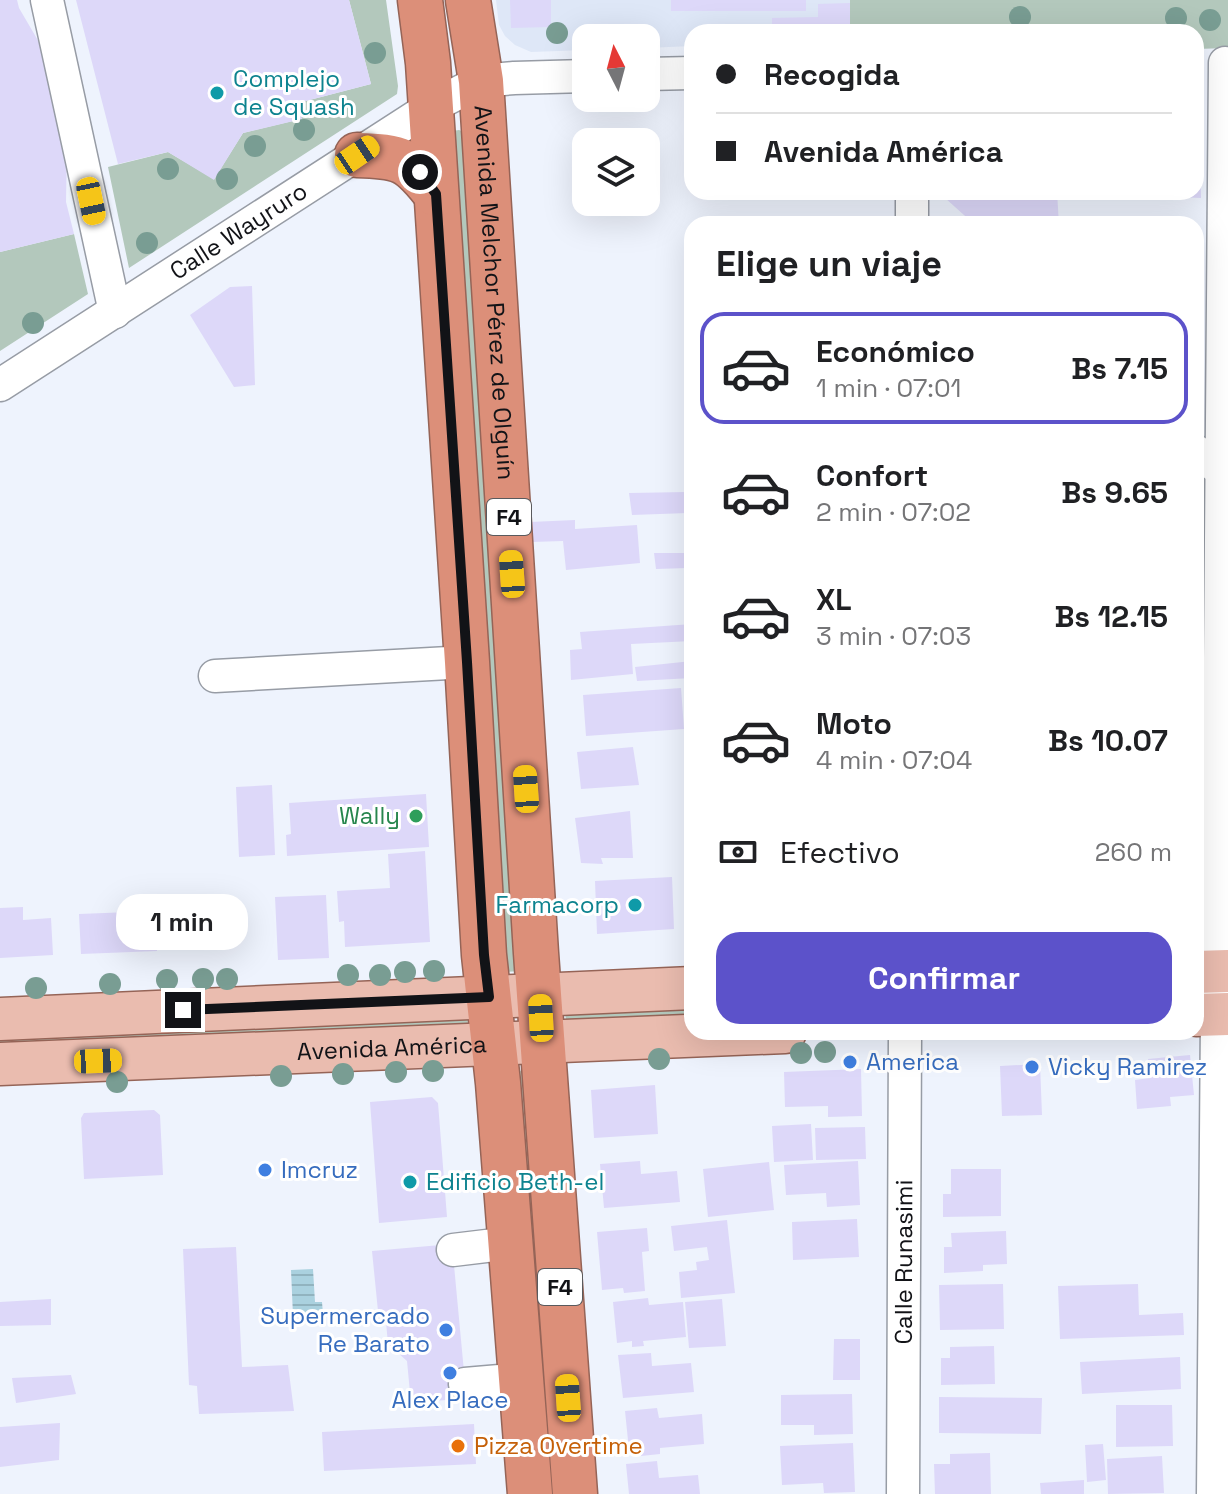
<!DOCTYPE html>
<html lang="es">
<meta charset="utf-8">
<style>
body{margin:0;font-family:"Space Grotesk",sans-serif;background:#f6f6f6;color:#202124;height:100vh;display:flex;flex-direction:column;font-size:30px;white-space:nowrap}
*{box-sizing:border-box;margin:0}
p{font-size:26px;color:#757577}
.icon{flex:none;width:44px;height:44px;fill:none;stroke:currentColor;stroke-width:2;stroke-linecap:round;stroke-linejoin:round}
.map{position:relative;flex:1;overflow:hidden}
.side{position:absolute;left:684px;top:216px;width:520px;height:824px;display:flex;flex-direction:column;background:#fff;border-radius:24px;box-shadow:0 8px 32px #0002}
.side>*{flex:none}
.guide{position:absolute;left:684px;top:24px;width:520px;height:176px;border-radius:24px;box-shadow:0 8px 32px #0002;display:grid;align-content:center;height:176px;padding:0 32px;background:#fff}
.needle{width:52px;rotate:354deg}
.tools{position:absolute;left:572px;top:24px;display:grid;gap:16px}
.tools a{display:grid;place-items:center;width:88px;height:88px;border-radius:16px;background:#fff;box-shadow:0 8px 32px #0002;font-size:40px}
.end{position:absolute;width:36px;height:36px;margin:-18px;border:10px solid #121317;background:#fff;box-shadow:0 0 0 4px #fff}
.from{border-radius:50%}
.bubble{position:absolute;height:56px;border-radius:24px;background:#fff;box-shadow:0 8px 32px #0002;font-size:26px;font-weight:700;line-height:56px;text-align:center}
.car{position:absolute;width:24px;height:48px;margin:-24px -12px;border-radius:10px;box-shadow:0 0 6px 2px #0007;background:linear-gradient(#f5c518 24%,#345 0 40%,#f5c518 0 76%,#345 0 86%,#f5c518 0)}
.guide b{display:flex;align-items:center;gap:28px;height:76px;font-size:30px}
.guide b+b{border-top:2px solid #e0e0e0}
.guide i{width:20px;height:20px;background:#202124}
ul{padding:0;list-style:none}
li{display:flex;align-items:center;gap:24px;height:112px;margin:0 16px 12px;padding:0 16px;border:4px solid transparent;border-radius:24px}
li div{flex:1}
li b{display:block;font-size:30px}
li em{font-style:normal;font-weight:700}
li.selected{border-color:#5c52ca}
li>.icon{width:72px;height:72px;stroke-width:1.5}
h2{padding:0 32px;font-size:36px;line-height:96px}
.pay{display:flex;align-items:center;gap:20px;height:88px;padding:0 32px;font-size:30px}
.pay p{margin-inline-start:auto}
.action{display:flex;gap:16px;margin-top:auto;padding:16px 32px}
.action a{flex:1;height:92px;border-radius:24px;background:#5c52ca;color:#fff;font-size:32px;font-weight:700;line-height:92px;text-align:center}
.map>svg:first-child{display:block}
.built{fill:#dee7f7}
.green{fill:#b3c8bc}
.water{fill:url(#water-rules)}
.building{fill:#ddd8f9}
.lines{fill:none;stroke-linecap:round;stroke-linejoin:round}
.minor-casing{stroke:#979ca5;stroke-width:35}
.major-casing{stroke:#956457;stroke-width:45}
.highway-casing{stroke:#956457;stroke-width:47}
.minor{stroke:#fff;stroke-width:32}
.major{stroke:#eabcaf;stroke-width:42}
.highway{stroke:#dc8f79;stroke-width:44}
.tree{fill:#799d93}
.route{stroke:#121317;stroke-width:10}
.culture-dot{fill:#0f9aa8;stroke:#fff;stroke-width:3}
.leisure-dot{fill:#2e9e5b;stroke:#fff;stroke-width:3}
.shop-dot{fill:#3f7fe0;stroke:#fff;stroke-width:3}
.food-dot{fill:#e8710a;stroke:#fff;stroke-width:3}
.labels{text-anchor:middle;stroke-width:6;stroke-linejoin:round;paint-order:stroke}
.shield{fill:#fff;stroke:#595a5d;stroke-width:2}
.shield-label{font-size:22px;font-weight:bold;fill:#121317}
.culture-label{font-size:24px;fill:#0d838f;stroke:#fff;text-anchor:start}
.street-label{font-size:24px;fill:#121317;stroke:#fff}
.leisure-label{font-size:24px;fill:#27864d;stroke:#fff;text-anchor:end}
.shop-label{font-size:24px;fill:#366cbe;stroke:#fff;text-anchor:start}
.food-label{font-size:24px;fill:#c56008;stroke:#fff;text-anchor:start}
</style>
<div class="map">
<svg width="1228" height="1494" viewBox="0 0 1228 1494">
<defs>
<pattern id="water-rules" width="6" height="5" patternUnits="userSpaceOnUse" patternTransform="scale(2)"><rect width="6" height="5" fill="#aad1df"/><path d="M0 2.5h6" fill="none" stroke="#91b3bf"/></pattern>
</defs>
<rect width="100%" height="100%" fill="#eef3fd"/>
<path class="built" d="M 496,0 L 850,0 L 850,32 L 692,32 L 692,46 L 646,48 L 646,38 L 586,38 L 586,50 L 531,52 L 515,45 L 505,36 L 499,25 Z"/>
<path class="green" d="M 349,0 L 386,0 L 398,86 L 397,94 L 129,268 L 108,167 L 168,152 L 214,179 L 243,133 L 301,119 L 298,103 L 371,84 Z
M 850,0 L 1228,0 L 1228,48 L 1196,49 L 1196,32 L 850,32 Z
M 459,130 L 464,132 L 524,971 L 499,972 L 452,131 Z
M 74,234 L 88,294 L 0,351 L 0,252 Z
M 692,1006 L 692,1017 L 566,1022 L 565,1011 Z
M 467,1015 L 468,1027 L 0,1046 L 0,1034 Z
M 525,1070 L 556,1494 L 546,1494 L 514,1072 Z"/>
<path class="water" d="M 313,1269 L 315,1302 L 322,1302 L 323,1314 L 293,1316 L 291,1270 Z"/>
<path class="building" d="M 0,0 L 17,0 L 19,8 L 43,49 L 67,149 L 66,202 L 74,234 L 0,252 Z
M 76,0 L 349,0 L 371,84 L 298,103 L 302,119 L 243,133 L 214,180 L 168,152 L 118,164 Z
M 510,0 L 551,0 L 551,27 L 511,28 Z
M 671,0 L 806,0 L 806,11 L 671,11 Z
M 850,3 L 850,32 L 772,32 L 772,18 L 818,17 L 818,4 Z
M 1196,158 L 1200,158 L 1201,198 L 1130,195 L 1130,192 L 1196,192 Z
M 945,192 L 1057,192 L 1059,224 L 974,224 L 945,198 Z
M 252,286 L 255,385 L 234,387 L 190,315 L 230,287 Z
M 687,492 L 688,513 L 632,515 L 629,493 Z
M 575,520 L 575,529 L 637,525 L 640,563 L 566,570 L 563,541 L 532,542 L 530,522 Z
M 654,553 L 687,553 L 688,568 L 656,569 Z
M 692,624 L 692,641 L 631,644 L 633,674 L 571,680 L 570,650 L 582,649 L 580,632 Z
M 692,661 L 692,678 L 637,681 L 635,667 Z
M 681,688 L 684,729 L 586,736 L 583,695 Z
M 633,747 L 639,785 L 581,789 L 577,752 Z
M 272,785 L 275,855 L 239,857 L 236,787 Z
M 426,794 L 429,847 L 287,856 L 286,835 L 291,834 L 289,803 Z
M 630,811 L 633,858 L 601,858 L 603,864 L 581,863 L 575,818 Z
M 425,851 L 430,942 L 345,947 L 344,921 L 339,922 L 337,891 L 390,888 L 388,854 Z
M 672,877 L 674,929 L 597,934 L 595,881 Z
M 326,895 L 329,958 L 278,960 L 275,897 Z
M 23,907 L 23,920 L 51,918 L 53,955 L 0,958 L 0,908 Z
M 155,911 L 157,951 L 81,954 L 79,914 Z
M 1190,1055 L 1194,1095 L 1170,1097 L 1171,1106 L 1137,1109 L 1135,1080 L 1150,1078 L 1148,1059 Z
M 1040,1064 L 1042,1115 L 1002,1116 L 1000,1066 Z
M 861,1069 L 862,1116 L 828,1117 L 828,1106 L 785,1107 L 784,1072 Z
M 655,1085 L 658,1134 L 594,1138 L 591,1090 Z
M 432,1097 L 438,1103 L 447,1217 L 379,1223 L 370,1102 Z
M 154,1110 L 160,1115 L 163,1175 L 84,1179 L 81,1118 L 84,1113 Z
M 811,1124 L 813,1160 L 774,1162 L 772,1126 Z
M 865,1127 L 866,1159 L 816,1160 L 815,1128 Z
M 640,1161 L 641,1174 L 677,1171 L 680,1202 L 604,1208 L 600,1164 Z
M 858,1161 L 860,1205 L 827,1207 L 826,1193 L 786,1195 L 784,1165 Z
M 769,1162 L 774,1210 L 708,1217 L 703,1169 Z
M 951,1169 L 1001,1169 L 1001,1216 L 943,1217 L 943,1194 L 951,1194 Z
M 857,1219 L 859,1257 L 793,1260 L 792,1222 Z
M 727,1220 L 735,1293 L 681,1298 L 679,1272 L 697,1270 L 696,1262 L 709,1260 L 707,1247 L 674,1251 L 671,1226 Z
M 647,1228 L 649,1251 L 642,1252 L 645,1291 L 624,1293 L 623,1288 L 602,1290 L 597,1232 Z
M 1006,1231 L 1007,1264 L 983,1265 L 983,1271 L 944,1273 L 944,1247 L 952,1247 L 951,1233 Z
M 452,1244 L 466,1393 L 446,1394 L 446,1400 L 411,1403 L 407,1361 L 388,1344 L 385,1311 L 378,1311 L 372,1251 Z
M 236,1247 L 242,1367 L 288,1365 L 294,1411 L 199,1414 L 197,1386 L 189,1385 L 183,1249 Z
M 1003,1284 L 1004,1329 L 940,1330 L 939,1285 Z
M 1138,1284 L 1139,1315 L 1183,1313 L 1184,1335 L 1060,1339 L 1058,1286 Z
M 648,1298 L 649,1305 L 683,1302 L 686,1337 L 643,1341 L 644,1346 L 632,1347 L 632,1341 L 617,1343 L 613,1302 Z
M 51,1299 L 51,1325 L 0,1326 L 0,1302 Z
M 722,1299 L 726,1346 L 689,1348 L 685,1302 Z
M 834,1339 L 860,1339 L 860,1380 L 833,1380 Z
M 994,1346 L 995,1384 L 941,1385 L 941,1358 L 950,1358 L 950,1347 Z
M 651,1353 L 652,1366 L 691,1363 L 694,1392 L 623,1398 L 618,1355 Z
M 1180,1357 L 1181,1389 L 1082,1394 L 1080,1362 Z
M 71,1375 L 76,1394 L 16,1403 L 12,1378 Z
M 852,1394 L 853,1434 L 814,1435 L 814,1425 L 781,1425 L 781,1395 Z
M 939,1397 L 1042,1398 L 1041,1434 L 939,1433 Z
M 1116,1405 L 1172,1405 L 1173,1446 L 1116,1447 Z
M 657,1408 L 659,1418 L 702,1414 L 704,1444 L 660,1448 L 660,1454 L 641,1456 L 641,1449 L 629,1450 L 625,1411 Z
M 60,1423 L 59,1460 L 0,1467 L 0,1427 Z
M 474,1424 L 476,1464 L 324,1471 L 322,1432 Z
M 853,1443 L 855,1492 L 824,1493 L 823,1483 L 782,1485 L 780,1446 Z
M 1103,1444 L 1106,1480 L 1087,1482 L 1085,1445 Z
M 990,1453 L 991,1494 L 935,1494 L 934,1464 L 950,1464 L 950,1454 Z
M 1162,1456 L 1164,1493 L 1108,1494 L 1107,1459 Z
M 657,1461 L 659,1478 L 698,1475 L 700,1494 L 629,1494 L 626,1464 Z
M 1084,1480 L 1084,1494 L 1041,1494 L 1040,1483 Z"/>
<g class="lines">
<g class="minor-casing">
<g id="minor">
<path d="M 47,0 L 115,312"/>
<path d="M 646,74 L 692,73"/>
<path d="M 912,224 L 912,192"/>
<path id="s1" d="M 0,385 L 431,107 L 481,81 L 514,78 L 586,76"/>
<path d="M 1196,451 L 1228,476"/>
<path d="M 215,676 L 467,662"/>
<path d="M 453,1250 L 511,1243"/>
<path d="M 465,1384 L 521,1379"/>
<path id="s2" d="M 903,1494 L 905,1032"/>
<path d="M 1213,1494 L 1225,63"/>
</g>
</g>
<g class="major-casing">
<g id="major">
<path d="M 1196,972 L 1228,971"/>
<path d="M 1196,1015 L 1228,1014"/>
<path d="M 0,1019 L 692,988"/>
<path id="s3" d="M 0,1064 L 785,1032"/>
</g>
</g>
<g class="highway-casing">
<g id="highway">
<path d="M 420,0 L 428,63 L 467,662 L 484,955 L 498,1083 L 530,1494"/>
<path id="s4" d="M 468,0 L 481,81 L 536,953 L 575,1494"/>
<path d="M 357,155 C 401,156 409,159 436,194"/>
</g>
</g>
<use href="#minor" class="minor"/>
<use href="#major" class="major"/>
<use href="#highway" class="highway"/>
</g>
<g class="tree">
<circle cx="1020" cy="17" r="11"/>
<circle cx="1176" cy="18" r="11"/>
<circle cx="1210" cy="20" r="11"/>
<circle cx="557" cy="33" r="11"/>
<circle cx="375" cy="53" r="11"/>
<circle cx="304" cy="130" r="11"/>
<circle cx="255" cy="146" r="11"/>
<circle cx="168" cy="169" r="11"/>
<circle cx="227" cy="179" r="11"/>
<circle cx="147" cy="243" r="11"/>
<circle cx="33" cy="323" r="11"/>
<circle cx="434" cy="971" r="11"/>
<circle cx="405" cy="972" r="11"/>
<circle cx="348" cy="975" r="11"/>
<circle cx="380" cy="975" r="11"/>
<circle cx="203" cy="979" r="11"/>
<circle cx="227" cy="979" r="11"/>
<circle cx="167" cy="980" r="11"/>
<circle cx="110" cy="984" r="11"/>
<circle cx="36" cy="988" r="11"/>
<circle cx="825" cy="1052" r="11"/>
<circle cx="801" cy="1053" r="11"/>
<circle cx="659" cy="1059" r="11"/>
<circle cx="433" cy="1071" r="11"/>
<circle cx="396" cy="1072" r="11"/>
<circle cx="343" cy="1074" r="11"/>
<circle cx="281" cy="1076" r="11"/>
<circle cx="117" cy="1082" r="11"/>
</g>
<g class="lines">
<path class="route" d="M 183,1010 L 489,997 L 484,955 L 467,662 L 436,194 L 420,172"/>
</g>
<g class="culture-dot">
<circle cx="217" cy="93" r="8"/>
<circle cx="635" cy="905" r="8"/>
<circle cx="410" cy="1182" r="8"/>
</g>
<circle class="leisure-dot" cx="416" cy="816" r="8"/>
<g class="shop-dot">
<circle cx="850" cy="1062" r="8"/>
<circle cx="1032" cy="1067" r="8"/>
<circle cx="265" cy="1170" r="8"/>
<circle cx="446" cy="1330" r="8"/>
<circle cx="450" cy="1373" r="8"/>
</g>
<circle class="food-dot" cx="458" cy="1446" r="8"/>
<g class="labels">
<g class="shield">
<rect x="487" y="499" width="44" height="36" rx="6"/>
<rect x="538" y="1269" width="44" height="36" rx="6"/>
</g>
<g class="shield-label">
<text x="509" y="525">F4</text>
<text x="560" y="1295">F4</text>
</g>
<g class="culture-label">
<text x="233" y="87">Complejo<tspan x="233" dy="28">de Squash</tspan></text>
<text x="619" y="913" text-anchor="end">Farmacorp</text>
<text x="426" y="1190">Edificio Beth-el</text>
</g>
<g class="street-label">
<text dy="8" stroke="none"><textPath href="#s1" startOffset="284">Calle Wayruro</textPath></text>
<text dy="8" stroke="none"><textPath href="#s4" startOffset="294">Avenida Melchor Pérez de Olguín</textPath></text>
<text dy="8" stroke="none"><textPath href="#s3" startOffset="392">Avenida América</textPath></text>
<text dy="8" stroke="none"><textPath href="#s2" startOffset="232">Calle Runasimi</textPath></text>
</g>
<g class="leisure-label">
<text x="400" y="824">Wally</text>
</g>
<g class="shop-label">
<text x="866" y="1070">America</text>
<text x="1048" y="1075">Vicky Ramirez</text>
<text x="281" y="1178">Imcruz</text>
<text x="430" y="1324" text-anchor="end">Supermercado<tspan x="430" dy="28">Re Barato</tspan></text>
<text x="450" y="1408" text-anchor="middle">Alex Place</text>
</g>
<g class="food-label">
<text x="474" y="1454">Pizza Overtime</text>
</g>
</g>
</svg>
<div class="tools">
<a><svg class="needle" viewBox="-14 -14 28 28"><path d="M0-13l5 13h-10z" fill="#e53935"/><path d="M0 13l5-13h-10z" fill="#757577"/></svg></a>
<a><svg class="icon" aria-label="layers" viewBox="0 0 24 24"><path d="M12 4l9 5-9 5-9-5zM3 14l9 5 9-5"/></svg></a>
</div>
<i class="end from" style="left:420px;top:172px"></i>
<i class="end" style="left:183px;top:1010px"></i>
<div class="bubble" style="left:116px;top:894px;width:132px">1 min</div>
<i class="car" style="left:357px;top:155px;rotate:56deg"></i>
<i class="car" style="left:91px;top:201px;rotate:168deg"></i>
<i class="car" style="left:512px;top:574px;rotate:356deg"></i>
<i class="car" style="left:526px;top:789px;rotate:356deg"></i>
<i class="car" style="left:541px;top:1018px;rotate:357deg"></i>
<i class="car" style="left:98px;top:1061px;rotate:88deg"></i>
<i class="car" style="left:568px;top:1398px;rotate:356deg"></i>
<div class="guide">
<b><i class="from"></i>Recogida</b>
<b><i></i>Avenida América</b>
</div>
<section class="side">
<h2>Elige un viaje</h2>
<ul>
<li class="selected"><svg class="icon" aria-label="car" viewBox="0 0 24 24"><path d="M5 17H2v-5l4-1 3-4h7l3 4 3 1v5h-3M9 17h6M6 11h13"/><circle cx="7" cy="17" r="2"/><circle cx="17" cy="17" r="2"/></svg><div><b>Económico</b><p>1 min · 07:01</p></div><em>Bs 7.15</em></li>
<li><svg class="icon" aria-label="car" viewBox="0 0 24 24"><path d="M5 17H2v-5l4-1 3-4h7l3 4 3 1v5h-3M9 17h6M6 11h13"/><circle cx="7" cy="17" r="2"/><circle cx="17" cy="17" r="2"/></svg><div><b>Confort</b><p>2 min · 07:02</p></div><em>Bs 9.65</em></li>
<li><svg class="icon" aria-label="car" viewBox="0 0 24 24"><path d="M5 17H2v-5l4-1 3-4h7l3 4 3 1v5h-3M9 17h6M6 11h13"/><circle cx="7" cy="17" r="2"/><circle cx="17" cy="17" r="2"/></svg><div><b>XL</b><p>3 min · 07:03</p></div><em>Bs 12.15</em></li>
<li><svg class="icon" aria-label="car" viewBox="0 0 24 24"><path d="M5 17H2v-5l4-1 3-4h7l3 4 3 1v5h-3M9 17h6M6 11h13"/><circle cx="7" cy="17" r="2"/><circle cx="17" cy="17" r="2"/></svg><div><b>Moto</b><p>4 min · 07:04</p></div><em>Bs 10.07</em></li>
</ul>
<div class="pay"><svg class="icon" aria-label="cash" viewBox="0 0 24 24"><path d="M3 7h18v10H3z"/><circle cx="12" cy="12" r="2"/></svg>Efectivo<p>260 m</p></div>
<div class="action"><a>Confirmar</a></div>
</section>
</div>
